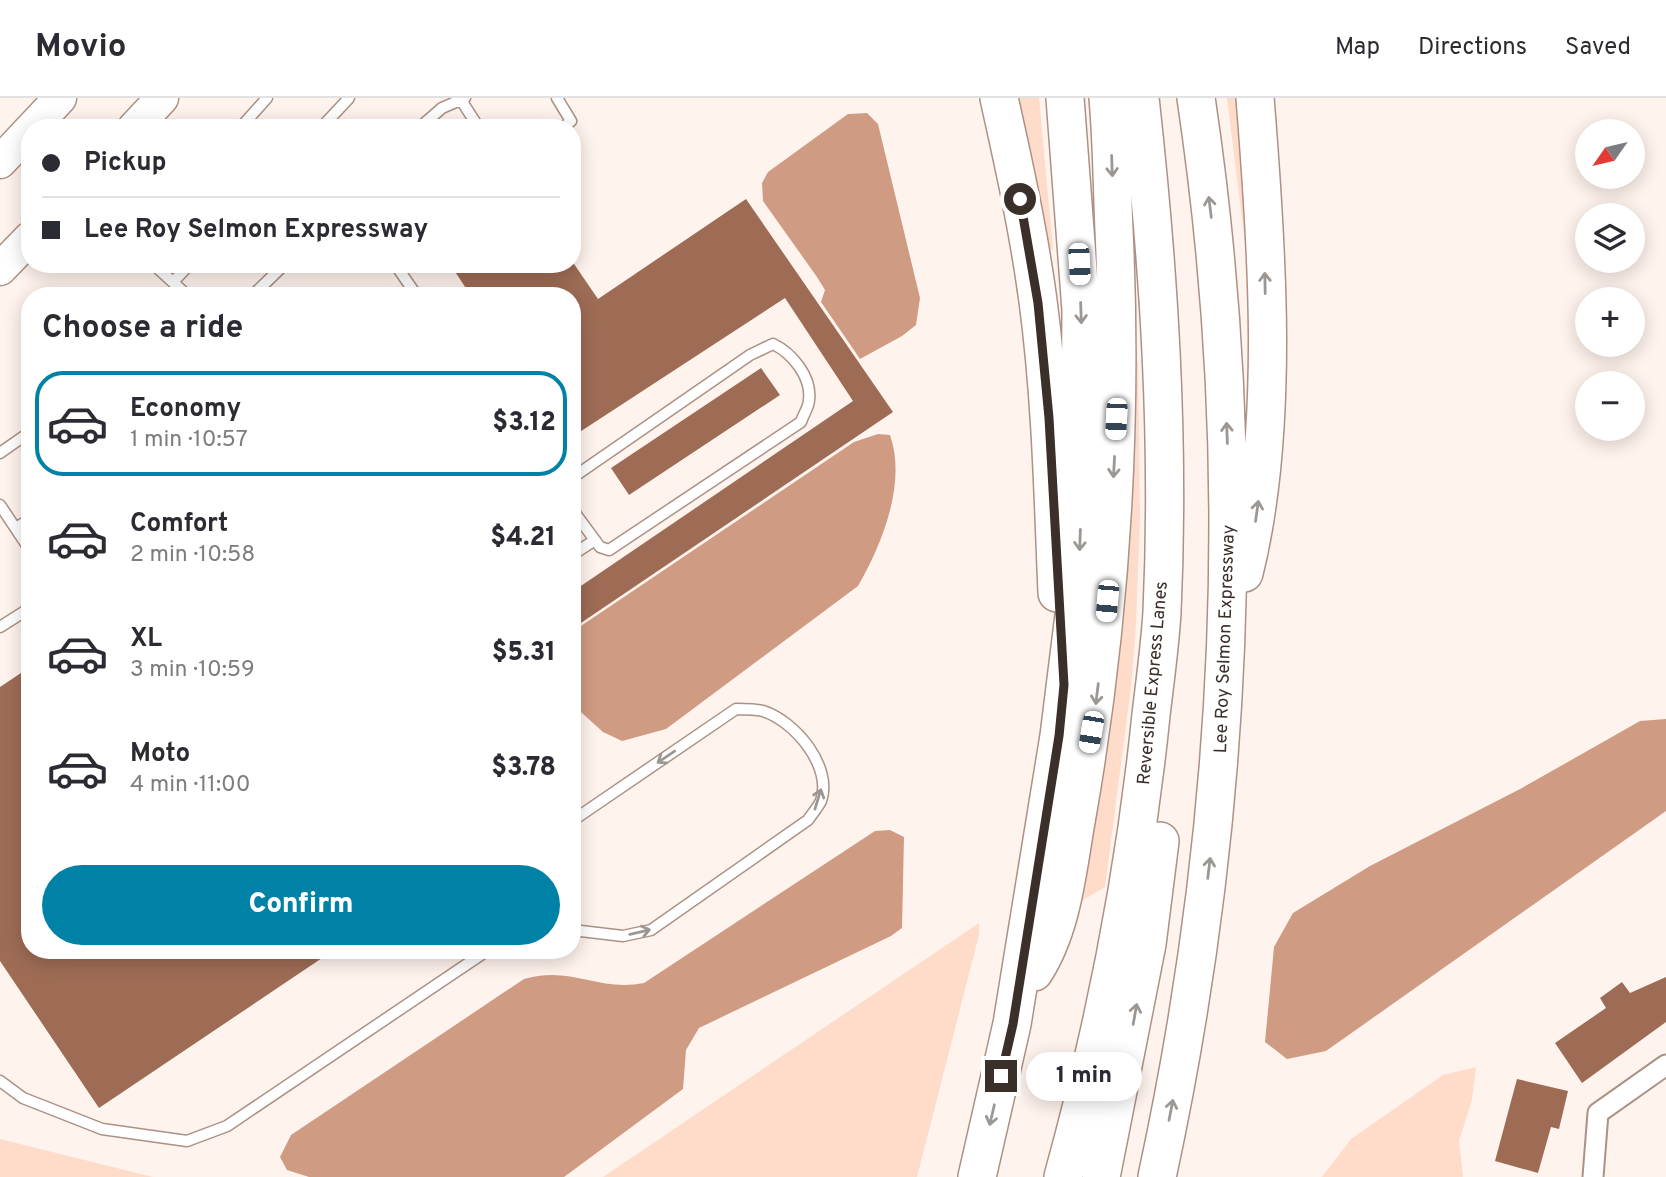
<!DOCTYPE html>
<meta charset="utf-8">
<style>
body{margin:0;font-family:Overpass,sans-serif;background:#f7f7f7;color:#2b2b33;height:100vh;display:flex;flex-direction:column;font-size:26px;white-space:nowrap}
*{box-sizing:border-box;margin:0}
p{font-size:23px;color:#7c7c81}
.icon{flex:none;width:38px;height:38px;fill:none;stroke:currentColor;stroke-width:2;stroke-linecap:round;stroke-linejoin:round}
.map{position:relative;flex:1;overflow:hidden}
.drawer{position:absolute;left:21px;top:189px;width:560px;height:672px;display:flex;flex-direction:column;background:#fff;border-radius:28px;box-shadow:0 4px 18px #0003}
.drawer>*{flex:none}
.banner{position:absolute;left:21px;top:21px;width:560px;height:154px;border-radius:28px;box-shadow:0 4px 18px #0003;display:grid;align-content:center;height:154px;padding:0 21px;background:#fff}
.needle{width:46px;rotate:236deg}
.tools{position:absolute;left:1575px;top:21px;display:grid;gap:14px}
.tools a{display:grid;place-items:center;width:70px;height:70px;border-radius:50%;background:#fff;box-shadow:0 4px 18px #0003;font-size:35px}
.end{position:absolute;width:32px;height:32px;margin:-16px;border:9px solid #3b2f2a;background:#fff;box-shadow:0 0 0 4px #fff}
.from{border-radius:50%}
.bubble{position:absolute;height:49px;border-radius:24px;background:#fff;box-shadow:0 4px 18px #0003;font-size:23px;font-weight:800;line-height:49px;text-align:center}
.car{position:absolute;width:21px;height:42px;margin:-21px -10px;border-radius:9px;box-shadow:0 0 5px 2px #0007;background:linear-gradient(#fff 24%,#345 0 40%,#fff 0 76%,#345 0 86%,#fff 0)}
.banner b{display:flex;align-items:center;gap:24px;height:66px;font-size:26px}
.banner b+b{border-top:2px solid #e1e1e2}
.banner i{width:18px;height:18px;background:#2b2b33}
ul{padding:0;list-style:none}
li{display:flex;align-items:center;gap:21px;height:105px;margin:0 14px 10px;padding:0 7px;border:4px solid transparent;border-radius:28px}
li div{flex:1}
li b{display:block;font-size:26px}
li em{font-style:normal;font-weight:800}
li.selected{border-color:#0082a6}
li>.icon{width:63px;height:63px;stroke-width:1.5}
h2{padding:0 21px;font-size:32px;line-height:84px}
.button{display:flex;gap:14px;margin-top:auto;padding:14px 21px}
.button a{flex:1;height:80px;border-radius:42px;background:#0082a6;color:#fff;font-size:28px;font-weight:800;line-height:80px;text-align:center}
header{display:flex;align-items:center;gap:42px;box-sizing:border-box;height:98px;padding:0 35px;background:#fff;border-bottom:2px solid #e1e1e2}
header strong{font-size:33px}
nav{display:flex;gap:38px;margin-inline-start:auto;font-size:24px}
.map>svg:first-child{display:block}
.green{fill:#ffdbca}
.water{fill:#d09b83}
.building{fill:#9e6c55}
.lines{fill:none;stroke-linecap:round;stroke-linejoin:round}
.service-casing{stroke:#ac9184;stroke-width:13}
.minor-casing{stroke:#ac9184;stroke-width:23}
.primary-casing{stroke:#ac9184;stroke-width:35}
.motorway-casing{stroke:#ac9184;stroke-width:40}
.service{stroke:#fff;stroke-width:10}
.minor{stroke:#fff;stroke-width:19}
.primary{stroke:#fff;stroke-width:32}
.motorway{stroke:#fff;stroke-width:37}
.oneway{stroke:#9d9794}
.route{stroke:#3b2f2a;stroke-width:9}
.labels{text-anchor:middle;stroke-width:7;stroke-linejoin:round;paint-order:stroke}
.street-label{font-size:18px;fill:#3b2f2a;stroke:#fff}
</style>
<header>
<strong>Movio</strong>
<nav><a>Map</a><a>Directions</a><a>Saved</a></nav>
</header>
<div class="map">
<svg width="1666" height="1079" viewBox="0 0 1666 1079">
<rect width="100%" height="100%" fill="#fff3ed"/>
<path class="green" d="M 1010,0 L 1039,0 L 1053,151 L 1039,153 Z
M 1227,0 L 1248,0 L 1248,169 Z
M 1138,263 L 1140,419 L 1136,527 L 1131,589 L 1105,789 L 1080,804 L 1132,265 Z
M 979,825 L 979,837 L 917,1079 L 603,1079 Z
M 1476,969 L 1472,1002 L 1459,1043 L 1463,1079 L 1322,1079 L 1351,1041 L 1443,977 Z
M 0,1041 L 153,1079 L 0,1079 Z"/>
<path class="water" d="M 867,15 L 878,26 L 920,200 L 916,227 L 902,238 L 860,261 L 821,204 L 825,192 L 817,179 L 763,103 L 762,85 L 768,74 L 848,16 Z
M 878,336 L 890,337 C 907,385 882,446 858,488 L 666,631 L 622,643 L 603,634 L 572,606 L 572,534 L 854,344 Z
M 1666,621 L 1666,713 L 1326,953 L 1287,961 L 1265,944 L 1274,849 L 1293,815 L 1370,768 L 1522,690 L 1640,623 Z
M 890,732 L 904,739 L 902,830 L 891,838 L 699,930 L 686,952 L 683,991 L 564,1079 L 309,1079 L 287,1072 L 280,1059 L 291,1037 L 524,881 C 571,867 598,894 644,885 L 875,733 Z"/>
<path class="building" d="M 746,101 L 893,314 L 572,531 L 572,494 L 853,303 L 785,200 L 572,339 L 572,198 L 471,198 L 450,166 L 572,166 L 572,163 L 598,201 Z
M 761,270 L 780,297 L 629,397 L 611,370 Z
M 30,569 L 30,852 L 334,852 L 99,1010 L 0,863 L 0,589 Z
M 1666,879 L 1666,924 L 1582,985 L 1555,945 L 1606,910 L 1600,900 L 1622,884 L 1630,895 Z
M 1517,981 L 1568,993 L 1559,1031 L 1551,1029 L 1538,1075 L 1495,1063 Z"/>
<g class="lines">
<g class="service-casing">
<path id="service" d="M 557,0 L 571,23 L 563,30
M 461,2 L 479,30
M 240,30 L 267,0
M 321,30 L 349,0
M 419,30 L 442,10 L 465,0
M 153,166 L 188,198
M 395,166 L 417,198
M 173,184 L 190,166
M 252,198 L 285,166
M 0,355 L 30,334
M 572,380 L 750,257 L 773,246 C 792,255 812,279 809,302 C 809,309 803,317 801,324 L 609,452 L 600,449 L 572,411
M 0,407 L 30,452
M 16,430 L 30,421
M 572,457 L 595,442
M 0,529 L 30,510
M 572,723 L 736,611 C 745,611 755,611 763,613 C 795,623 833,669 821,703 C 818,709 812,716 808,722 L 651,832 L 623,838 L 572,832
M 0,983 L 23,1000 L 102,1031 L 187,1043 L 227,1028 L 488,852"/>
</g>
<g class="minor-casing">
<path id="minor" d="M 1593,1079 L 1598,1015 L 1666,967"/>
</g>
<g class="primary-casing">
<path id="primary" d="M 32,30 L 60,0
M 134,30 L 162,0
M 0,64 L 30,32
M 0,171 L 30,140"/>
</g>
<g class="motorway-casing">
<path id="motorway" d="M 999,0 C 1014,67 1029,135 1038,203 C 1051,300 1053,398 1057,495
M 1244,475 C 1280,331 1267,148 1255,0
M 1034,874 C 1064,828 1068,766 1078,712 C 1111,521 1123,326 1114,132 C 1112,88 1112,44 1108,0
M 977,1079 L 1012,926 L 1059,638 L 1079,477 L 1081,212 L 1065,0
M 1063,1079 C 1105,927 1135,774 1151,617 C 1155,583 1160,548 1162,514 C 1170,342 1159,171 1140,0
M 1101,1079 L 1147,846 L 1160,743
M 1157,1079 C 1234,723 1250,360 1196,0"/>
</g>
<use href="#service" class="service"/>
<use href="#minor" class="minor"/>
<use href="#primary" class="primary"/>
<use href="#motorway" class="motorway"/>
</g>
<defs><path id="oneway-shaft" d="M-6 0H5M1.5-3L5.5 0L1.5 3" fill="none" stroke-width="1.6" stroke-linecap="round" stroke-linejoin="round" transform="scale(1.75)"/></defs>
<g class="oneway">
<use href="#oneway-shaft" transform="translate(1112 68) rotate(88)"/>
<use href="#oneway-shaft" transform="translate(1210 109) rotate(-97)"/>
<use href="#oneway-shaft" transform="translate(1265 185) rotate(-91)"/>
<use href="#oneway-shaft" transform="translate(1081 215) rotate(88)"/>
<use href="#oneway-shaft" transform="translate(1227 335) rotate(-92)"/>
<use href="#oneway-shaft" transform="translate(1114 369) rotate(93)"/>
<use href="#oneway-shaft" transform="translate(1257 413) rotate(-82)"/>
<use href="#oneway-shaft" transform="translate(1080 442) rotate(92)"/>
<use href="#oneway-shaft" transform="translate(1097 596) rotate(97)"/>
<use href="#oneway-shaft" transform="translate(666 659) rotate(146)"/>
<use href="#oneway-shaft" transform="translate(818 701) rotate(-73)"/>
<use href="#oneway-shaft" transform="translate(1209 770) rotate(-83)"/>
<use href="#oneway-shaft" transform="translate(640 834) rotate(-13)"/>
<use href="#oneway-shaft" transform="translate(1135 916) rotate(-80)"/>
<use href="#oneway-shaft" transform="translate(1171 1012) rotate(-79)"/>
<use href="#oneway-shaft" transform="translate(992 1017) rotate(103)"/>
</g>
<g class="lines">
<path class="route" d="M 1001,978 L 1013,926 L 1059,638 L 1064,587 L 1049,320 L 1038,205 L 1020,101"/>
</g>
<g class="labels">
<g class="street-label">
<text transform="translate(1224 541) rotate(-88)" y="6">Lee Roy Selmon Expressway</text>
<text transform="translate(1152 585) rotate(-85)" y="6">Reversible Express Lanes</text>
</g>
</g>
</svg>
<div class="tools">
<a><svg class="needle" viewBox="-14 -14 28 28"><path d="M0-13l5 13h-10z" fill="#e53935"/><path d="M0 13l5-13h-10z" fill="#7c7c81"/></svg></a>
<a><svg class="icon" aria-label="layers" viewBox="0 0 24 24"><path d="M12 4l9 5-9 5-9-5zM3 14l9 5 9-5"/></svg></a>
<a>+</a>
<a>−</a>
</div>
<i class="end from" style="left:1020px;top:101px"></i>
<i class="end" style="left:1001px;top:978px"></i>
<div class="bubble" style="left:1026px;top:954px;width:116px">1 min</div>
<i class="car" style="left:1079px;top:166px;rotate:177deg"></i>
<i class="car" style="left:1116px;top:321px;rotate:183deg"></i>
<i class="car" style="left:1107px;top:503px;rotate:185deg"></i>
<i class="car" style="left:1091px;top:634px;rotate:190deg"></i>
<div class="banner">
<b><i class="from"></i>Pickup</b>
<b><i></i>Lee Roy Selmon Expressway</b>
</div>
<section class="drawer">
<h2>Choose a ride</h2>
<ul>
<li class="selected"><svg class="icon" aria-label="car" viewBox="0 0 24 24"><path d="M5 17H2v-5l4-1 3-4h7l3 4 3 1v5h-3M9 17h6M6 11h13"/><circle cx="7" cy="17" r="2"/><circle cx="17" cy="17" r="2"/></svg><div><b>Economy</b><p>1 min · 10:57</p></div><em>$3.12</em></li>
<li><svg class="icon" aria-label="car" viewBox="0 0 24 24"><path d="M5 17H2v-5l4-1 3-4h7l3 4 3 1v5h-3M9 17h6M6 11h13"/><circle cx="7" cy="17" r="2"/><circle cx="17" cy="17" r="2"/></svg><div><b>Comfort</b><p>2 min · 10:58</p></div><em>$4.21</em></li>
<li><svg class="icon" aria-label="car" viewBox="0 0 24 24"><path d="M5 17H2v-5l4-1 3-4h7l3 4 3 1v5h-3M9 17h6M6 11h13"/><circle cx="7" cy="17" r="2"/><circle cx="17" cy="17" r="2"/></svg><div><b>XL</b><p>3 min · 10:59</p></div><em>$5.31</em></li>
<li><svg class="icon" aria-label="car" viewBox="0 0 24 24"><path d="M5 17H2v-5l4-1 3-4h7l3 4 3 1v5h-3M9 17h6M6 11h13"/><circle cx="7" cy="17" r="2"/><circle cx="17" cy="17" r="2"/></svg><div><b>Moto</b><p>4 min · 11:00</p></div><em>$3.78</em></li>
</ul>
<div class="button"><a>Confirm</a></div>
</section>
</div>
